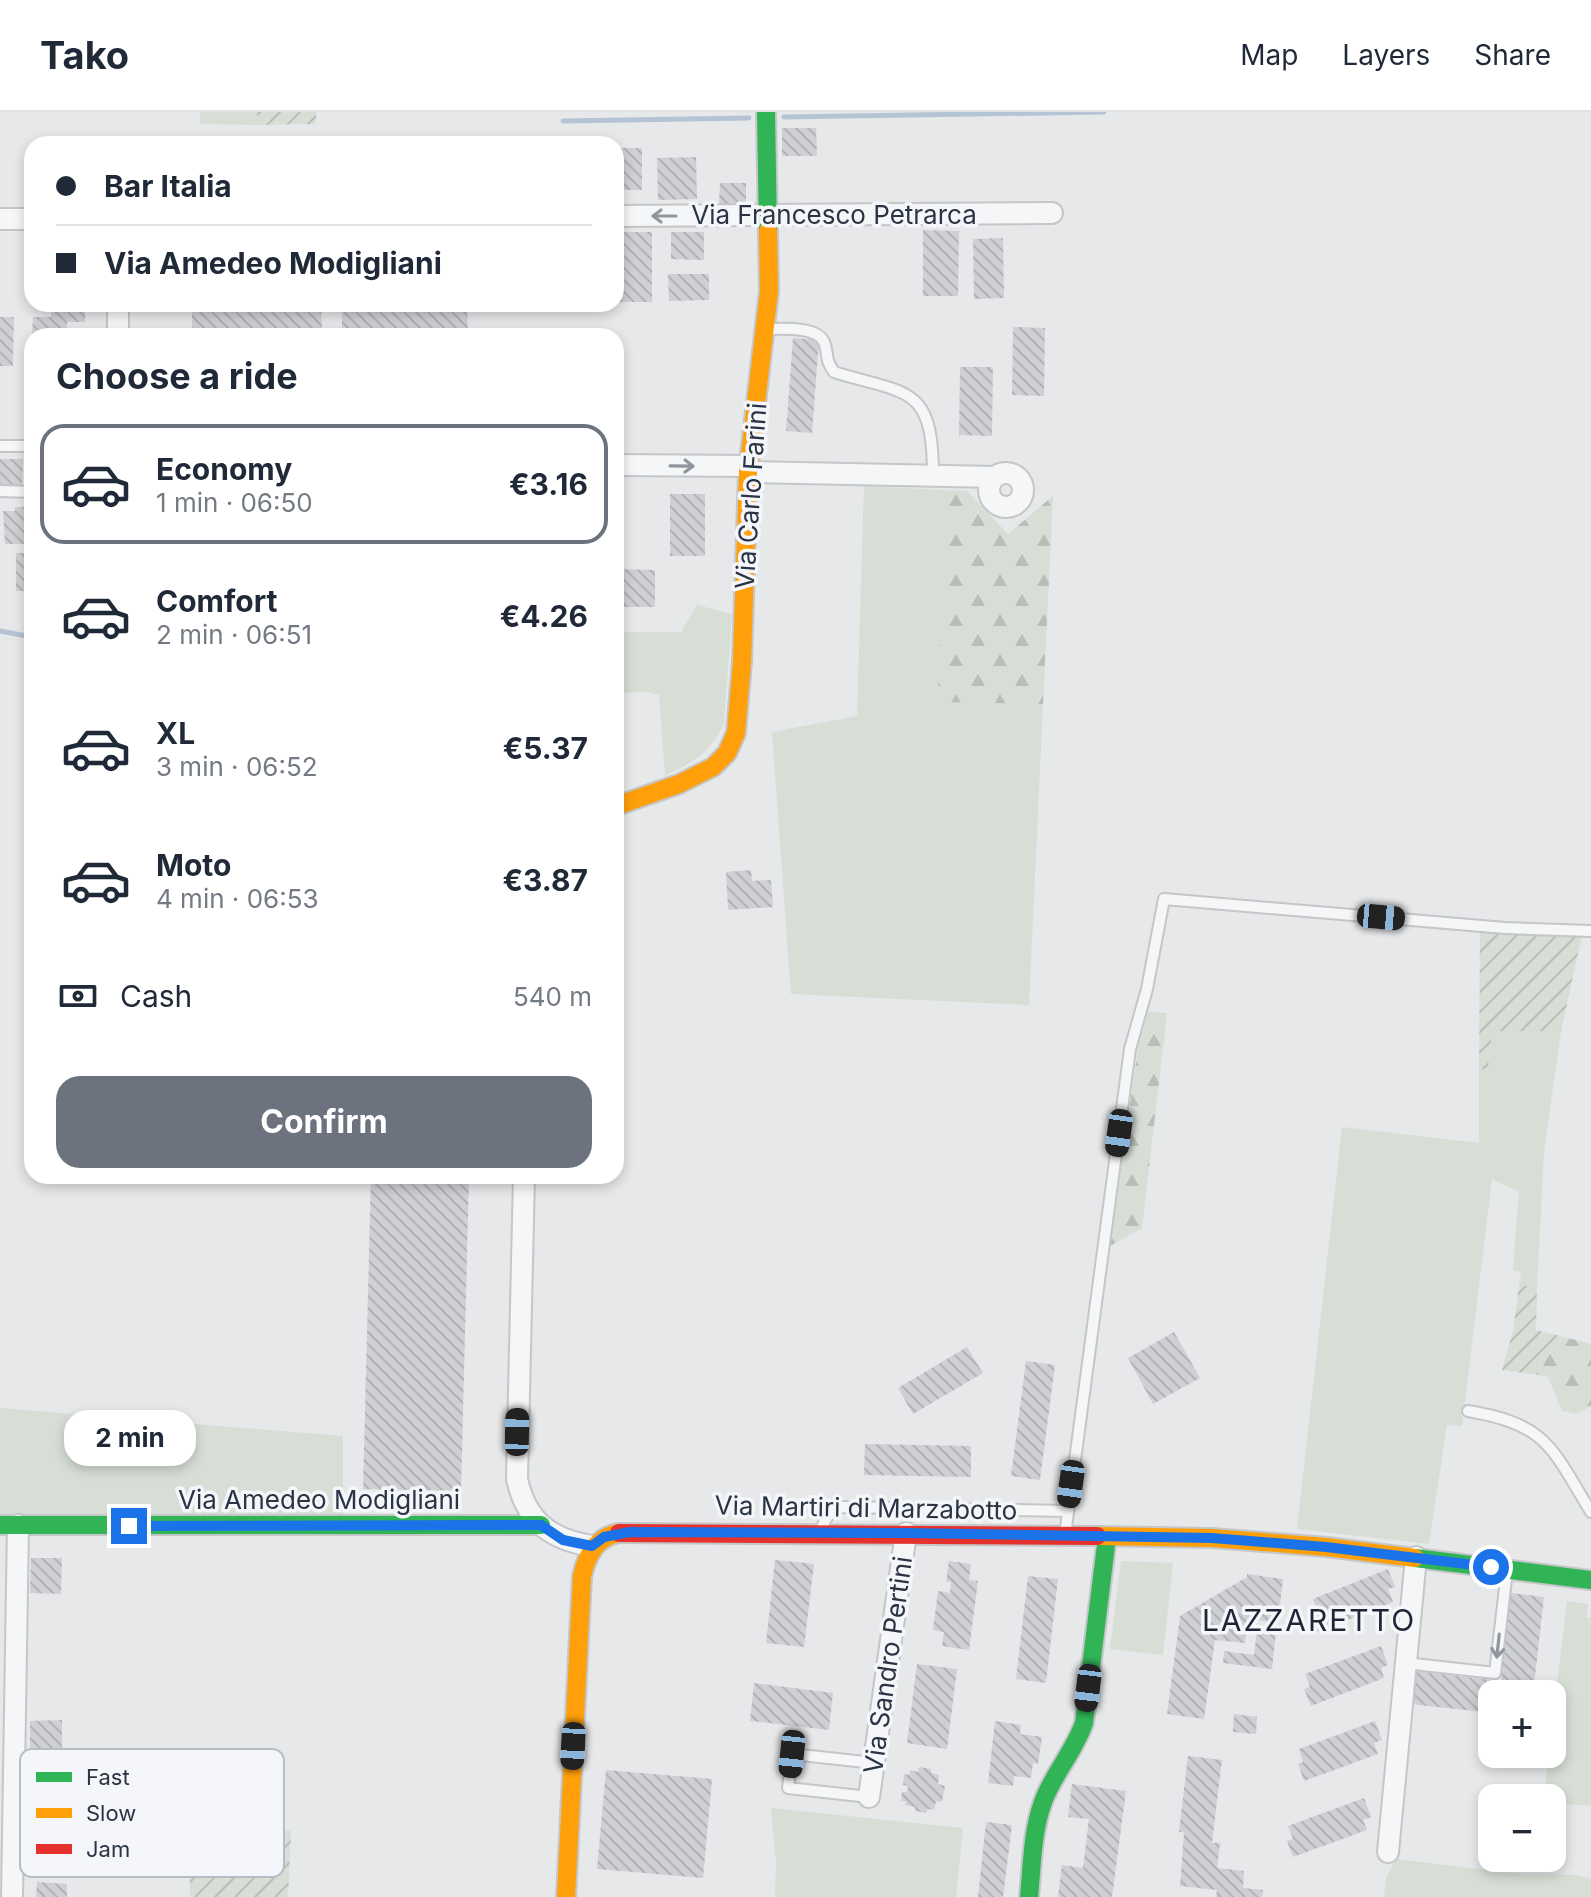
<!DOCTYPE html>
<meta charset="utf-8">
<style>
body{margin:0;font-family:Inter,sans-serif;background:#f6f6f7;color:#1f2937;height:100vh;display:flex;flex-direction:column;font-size:30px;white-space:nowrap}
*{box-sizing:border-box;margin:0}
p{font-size:26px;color:#747a83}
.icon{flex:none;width:44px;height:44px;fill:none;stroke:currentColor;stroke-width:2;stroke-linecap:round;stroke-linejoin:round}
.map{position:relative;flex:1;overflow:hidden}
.drawer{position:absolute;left:24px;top:216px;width:600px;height:856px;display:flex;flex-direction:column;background:#fff;border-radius:24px;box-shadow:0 4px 12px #0003}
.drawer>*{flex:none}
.hud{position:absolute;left:24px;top:24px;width:600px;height:176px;border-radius:24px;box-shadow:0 4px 12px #0003;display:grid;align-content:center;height:176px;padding:0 32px;background:#fff}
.controls{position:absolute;left:1478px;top:1568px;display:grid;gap:16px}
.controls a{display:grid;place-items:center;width:88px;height:88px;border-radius:16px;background:#fff;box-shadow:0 4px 12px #0003;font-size:40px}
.end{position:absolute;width:36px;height:36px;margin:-18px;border:10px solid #1a73e8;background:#fff;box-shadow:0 0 0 4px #fff}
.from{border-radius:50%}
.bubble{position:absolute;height:56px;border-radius:24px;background:#fff;box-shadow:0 4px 12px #0003;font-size:26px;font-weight:700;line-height:56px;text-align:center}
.car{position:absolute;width:24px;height:48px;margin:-24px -12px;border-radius:10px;box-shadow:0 0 6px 2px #0007;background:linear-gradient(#222 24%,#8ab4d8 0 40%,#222 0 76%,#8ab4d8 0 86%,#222 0)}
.hud b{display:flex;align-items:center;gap:28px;height:76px;font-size:30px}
.hud b+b{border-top:2px solid #e0e1e3}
.hud i{width:20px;height:20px;background:#1f2937}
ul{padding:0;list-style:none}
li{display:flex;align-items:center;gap:24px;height:120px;margin:0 16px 12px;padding:0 16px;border:4px solid transparent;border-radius:24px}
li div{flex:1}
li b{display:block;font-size:30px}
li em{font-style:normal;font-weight:700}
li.on{border-color:#6c737f}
li>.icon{width:72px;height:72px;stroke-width:1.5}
h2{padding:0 32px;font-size:36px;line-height:96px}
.pay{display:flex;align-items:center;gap:20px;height:88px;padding:0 32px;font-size:30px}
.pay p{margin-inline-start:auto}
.cta{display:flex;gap:16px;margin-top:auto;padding:16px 32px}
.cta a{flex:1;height:92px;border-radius:24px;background:#6c737f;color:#fff;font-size:32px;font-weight:700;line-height:92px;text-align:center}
header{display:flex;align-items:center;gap:48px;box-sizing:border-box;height:112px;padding:0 40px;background:#fff;border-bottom:2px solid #e0e1e3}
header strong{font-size:38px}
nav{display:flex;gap:44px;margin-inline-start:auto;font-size:28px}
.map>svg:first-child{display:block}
.green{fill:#d6ded6}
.forest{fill:url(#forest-firs)}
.garden{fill:url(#garden-furrows)}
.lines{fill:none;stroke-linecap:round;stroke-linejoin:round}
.stream{stroke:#b4c4d5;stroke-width:5}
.building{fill:url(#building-back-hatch)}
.lane-casing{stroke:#c4c6c8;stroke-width:14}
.street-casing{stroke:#c4c6c8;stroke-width:24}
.fast-casing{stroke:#c4c6c8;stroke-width:22}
.slow-casing{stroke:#c4c6c8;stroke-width:22}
.jam-casing{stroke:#c4c6c8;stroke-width:22}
.lane{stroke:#f5f6f7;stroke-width:10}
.street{stroke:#f5f6f7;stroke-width:20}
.fast{stroke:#30b455;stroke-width:18}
.slow{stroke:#ff9f0a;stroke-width:18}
.jam{stroke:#e5322d;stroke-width:18}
.oneway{stroke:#90959e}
.route{stroke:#1a73e8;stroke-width:10}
.labels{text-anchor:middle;stroke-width:7;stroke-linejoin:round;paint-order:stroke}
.street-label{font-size:26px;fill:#2b3445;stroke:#f4f6f9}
.quarter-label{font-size:30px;letter-spacing:2px;fill:#1d2536;stroke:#f4f6f9}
.key{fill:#f4f6f9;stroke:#b8bcc3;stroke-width:2}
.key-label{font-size:22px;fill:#2b3445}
</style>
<header>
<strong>Tako</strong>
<nav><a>Map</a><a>Layers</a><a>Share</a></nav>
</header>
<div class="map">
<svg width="1591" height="1785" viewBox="0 0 1591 1785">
<defs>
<pattern id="forest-firs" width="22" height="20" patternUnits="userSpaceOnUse" patternTransform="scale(2)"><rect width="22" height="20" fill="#d6ded6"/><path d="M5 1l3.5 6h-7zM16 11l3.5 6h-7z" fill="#b8bfb9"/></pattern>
<pattern id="garden-furrows" width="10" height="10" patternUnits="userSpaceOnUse" patternTransform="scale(2)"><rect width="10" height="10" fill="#d6ded6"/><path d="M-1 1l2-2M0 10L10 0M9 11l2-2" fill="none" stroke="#b8bfb9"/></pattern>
<pattern id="building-back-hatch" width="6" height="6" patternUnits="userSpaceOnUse" patternTransform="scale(2)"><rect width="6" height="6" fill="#ced0d3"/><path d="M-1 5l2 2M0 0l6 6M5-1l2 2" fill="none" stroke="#b1b3b6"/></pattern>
</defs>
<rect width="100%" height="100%" fill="#e6e8ea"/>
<path class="green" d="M 200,0 L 257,0 L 257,13 L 200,12 Z
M 864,374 L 944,378 L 938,589 L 1043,592 L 1029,893 L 791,882 L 772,620 L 857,604 Z
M 697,493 L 732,502 L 724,612 C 709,642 695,649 665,664 L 659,583 L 647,580 L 616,581 L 616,520 L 681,520 Z
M 1491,919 L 1561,919 L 1544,1040 L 1537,1175 L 1519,1173 L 1521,1161 L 1513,1158 L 1519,1080 L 1492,1067 L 1462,1314 L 1447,1313 L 1429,1432 L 1297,1417 L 1342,1015 L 1479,1031 L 1479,958 L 1488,956 Z
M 0,1296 L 343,1324 L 343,1403 L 0,1408 Z
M 1121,1449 L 1173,1451 L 1163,1543 L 1110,1537 Z
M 1567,1489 L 1588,1492 L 1586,1505 L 1591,1506 L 1591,1694 L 1552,1691 L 1552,1686 L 1544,1686 L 1549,1642 L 1552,1642 L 1552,1615 Z
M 771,1696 L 963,1716 L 956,1785 L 775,1785 L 776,1750 Z
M 1396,1747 L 1520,1762 L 1577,1763 L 1591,1767 L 1591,1785 L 1384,1785 L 1386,1766 Z"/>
<path class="forest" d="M 944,378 L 967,379 L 1008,422 L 1053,384 L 1043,592 L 938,590 Z
M 1148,900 L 1167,901 L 1142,1116 L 1110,1134 L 1138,936 Z
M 1560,1224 L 1591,1232 L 1591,1294 L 1577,1302 L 1562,1299 L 1548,1265 L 1538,1263 L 1544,1237 L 1555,1238 Z"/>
<path class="garden" d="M 257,0 L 316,0 L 316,12 L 257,13 Z
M 1480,817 L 1582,823 L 1561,919 L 1492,919 L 1488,956 L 1479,958 Z
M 1519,1173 L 1537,1175 L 1536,1218 L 1560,1224 L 1555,1238 L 1544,1237 L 1538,1263 L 1502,1258 L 1513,1219 Z
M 189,1715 L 291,1719 L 288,1785 L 190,1785 Z"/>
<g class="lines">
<path class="stream" d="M 784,5 L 1104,0
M 563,9 L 749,6
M 0,519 L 32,525"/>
</g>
<path class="building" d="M 782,16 L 816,16 L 817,44 L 782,44 Z
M 308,24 L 352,24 L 353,32 L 308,32 Z
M 204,25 L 270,25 L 270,32 L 205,32 Z
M 421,25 L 465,25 L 465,32 L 421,32 Z
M 616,36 L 642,36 L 642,78 L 616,78 Z
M 696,45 L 697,87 L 658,88 L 657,46 Z
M 720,71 L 746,71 L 746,92 L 719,92 Z
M 923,118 L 959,119 L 958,184 L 923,184 Z
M 616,120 L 652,120 L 652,190 L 616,190 Z
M 671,120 L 704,120 L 704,148 L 671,147 Z
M 1003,126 L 1004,186 L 974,187 L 973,127 Z
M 668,162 L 709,162 L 709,188 L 669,189 Z
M 51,192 L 85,192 L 85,210 L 67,210 L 67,224 L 32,224 L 33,205 L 51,205 Z
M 192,192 L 321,192 L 322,222 L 192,222 Z
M 342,192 L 467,192 L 468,224 L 342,224 Z
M 0,205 L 14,205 L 13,254 L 0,254 Z
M 1013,215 L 1045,216 L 1044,284 L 1012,283 Z
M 793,226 L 819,228 L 812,321 L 786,319 Z
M 960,255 L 993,255 L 992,324 L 959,323 Z
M 0,347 L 23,347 L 22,374 L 0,373 Z
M 670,382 L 705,382 L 705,444 L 670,444 Z
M 15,395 L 32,395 L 32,432 L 5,432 L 3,399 L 15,399 Z
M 16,441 L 32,441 L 30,479 L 16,479 Z
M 616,457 L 655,458 L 655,495 L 616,495 Z
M 751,758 L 752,769 L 771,768 L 773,795 L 728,798 L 726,760 Z
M 371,1064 L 469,1064 L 461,1379 L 363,1377 Z
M 1174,1220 L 1200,1266 L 1153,1292 L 1128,1246 Z
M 967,1235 L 983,1261 L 913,1302 L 898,1276 Z
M 1026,1249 L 1055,1253 L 1040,1368 L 1011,1364 Z
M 865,1332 L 971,1334 L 971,1365 L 864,1363 Z
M 31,1446 L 62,1446 L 61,1482 L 30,1481 Z
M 775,1448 L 814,1452 L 804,1535 L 766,1531 Z
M 949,1449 L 971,1452 L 969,1468 L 978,1469 L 969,1538 L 942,1534 L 944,1520 L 933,1518 L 938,1479 L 950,1481 L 951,1470 L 946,1470 Z
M 1388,1457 L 1395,1475 L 1388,1477 L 1393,1490 L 1317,1520 L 1310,1503 L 1318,1500 L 1313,1487 Z
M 1247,1462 L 1283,1467 L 1278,1511 L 1248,1507 L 1245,1531 L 1215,1528 L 1204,1607 L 1167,1602 L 1180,1504 L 1247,1465 Z
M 1028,1464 L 1058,1467 L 1046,1571 L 1016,1567 Z
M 1511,1481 L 1544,1485 L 1533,1582 L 1492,1582 L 1492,1601 L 1410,1592 L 1413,1559 L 1501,1569 Z
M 1257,1518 L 1276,1521 L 1272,1557 L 1223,1551 L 1224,1539 L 1254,1543 Z
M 1381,1534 L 1388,1553 L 1381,1556 L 1384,1566 L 1311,1594 L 1304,1577 L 1310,1575 L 1305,1562 Z
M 917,1552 L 957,1557 L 947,1637 L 907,1631 Z
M 754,1571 L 833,1581 L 829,1618 L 750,1609 Z
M 1234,1602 L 1257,1605 L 1256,1622 L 1233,1620 Z
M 62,1608 L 62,1673 L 30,1673 L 30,1609 Z
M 995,1609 L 1021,1613 L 1020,1622 L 1042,1625 L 1038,1652 L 1033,1651 L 1031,1666 L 1014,1664 L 1013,1674 L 988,1671 Z
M 1375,1609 L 1382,1628 L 1374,1631 L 1378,1642 L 1304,1669 L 1298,1652 L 1303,1650 L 1299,1637 Z
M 1188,1644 L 1222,1648 L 1212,1731 L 1220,1731 L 1217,1756 L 1244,1759 L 1243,1776 L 1263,1778 L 1262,1785 L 1216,1785 L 1217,1778 L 1180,1774 L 1184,1720 L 1179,1720 Z
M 919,1655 L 931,1657 L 931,1661 L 939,1663 L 938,1672 L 945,1674 L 942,1690 L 936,1689 L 934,1698 L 927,1697 L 927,1701 L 915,1699 L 915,1695 L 905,1693 L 906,1689 L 901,1689 L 902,1680 L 907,1680 L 908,1674 L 903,1673 L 904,1662 L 909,1663 L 910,1658 L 918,1660 Z
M 606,1658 L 712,1667 L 703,1766 L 597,1757 Z
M 1072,1672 L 1126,1679 L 1112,1785 L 1058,1785 L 1062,1753 L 1083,1756 L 1089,1707 L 1068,1705 Z
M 1364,1686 L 1371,1705 L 1363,1708 L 1367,1718 L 1293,1745 L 1287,1729 L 1293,1727 L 1288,1714 Z
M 986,1710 L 1012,1713 L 1003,1785 L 978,1785 Z
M 37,1770 L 67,1772 L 67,1785 L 36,1785 Z"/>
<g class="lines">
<g class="lane-casing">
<path id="lane" d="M 768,217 C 782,217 817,214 824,230 C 829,242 824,246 834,260 C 908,283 933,272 933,364
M 0,334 L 32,334
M 0,379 L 32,380
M 1468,1299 C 1548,1312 1552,1337 1591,1400
M 821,1418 C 825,1407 829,1400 840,1395 L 1067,1399
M 1065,1423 L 1130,937 L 1147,877 L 1164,787 L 1505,816 L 1591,819
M 1405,1551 L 1495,1561 L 1507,1459
M 869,1685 L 788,1676 L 792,1642 L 874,1651"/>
</g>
<g class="street-casing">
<path id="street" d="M 616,104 L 1052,101
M 0,107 L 32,107
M 118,224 L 118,192
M 616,353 L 748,354
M 748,360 L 995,365
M989 378a17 17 0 1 1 34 0a17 17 0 1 1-34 0Z
M 524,1064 L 517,1367 C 526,1409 551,1428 592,1434
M 869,1685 L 906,1421
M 1388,1740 L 1416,1445
M 12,1785 L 18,1413"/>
</g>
<g class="fast-casing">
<path id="fast" d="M 766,0 L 768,119
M 0,1413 L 541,1413
M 1415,1446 L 1591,1468
M 1029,1785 C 1032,1754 1032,1720 1043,1690 C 1053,1662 1074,1640 1084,1611 L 1107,1425"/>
</g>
<g class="slow-casing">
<path id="slow" d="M 616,694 L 679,672 L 713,655 L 727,641 L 736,621 L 742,550 L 748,360 L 769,179 L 768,119
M 1097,1424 L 1212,1426 L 1326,1435 L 1415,1446
M 566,1785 L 582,1464 C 587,1443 596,1425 619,1421"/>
</g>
<g class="jam-casing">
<path id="jam" d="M 619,1421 L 1097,1424"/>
</g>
<use href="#lane" class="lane"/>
<use href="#street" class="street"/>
<use href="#fast" class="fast"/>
<use href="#slow" class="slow"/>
<use href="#jam" class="jam"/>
</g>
<defs><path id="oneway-shaft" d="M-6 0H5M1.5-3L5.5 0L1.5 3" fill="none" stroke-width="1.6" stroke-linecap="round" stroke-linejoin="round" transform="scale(2)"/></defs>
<g class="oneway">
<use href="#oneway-shaft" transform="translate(664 104) rotate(180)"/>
<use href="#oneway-shaft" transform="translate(682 354) rotate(1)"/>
<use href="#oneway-shaft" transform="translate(1498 1534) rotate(96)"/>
</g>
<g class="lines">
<path class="route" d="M 129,1414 L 541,1413 L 563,1428 L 592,1434 L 604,1425 L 630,1420 L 906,1421 L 1212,1426 L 1326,1435 L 1491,1455"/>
</g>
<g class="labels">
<g class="street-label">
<text x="834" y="112">Via Francesco Petrarca</text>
<text transform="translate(751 384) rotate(-86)" y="9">Via Carlo Farini</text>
<text x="319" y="1397">Via Amedeo Modigliani</text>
<text transform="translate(866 1396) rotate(1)" y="9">Via Martiri di Marzabotto</text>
<text transform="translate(888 1553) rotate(-82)" y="9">Via Sandro Pertini</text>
</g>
<g class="quarter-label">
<text x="1309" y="1519">LAZZARETTO</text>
</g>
</g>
<rect x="20" y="1637" width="264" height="128" rx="12" class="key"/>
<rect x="36" y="1660" width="36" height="10" fill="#30b455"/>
<rect x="36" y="1696" width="36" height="10" fill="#ff9f0a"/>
<rect x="36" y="1732" width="36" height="10" fill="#e5322d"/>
<g class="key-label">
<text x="86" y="1673">Fast</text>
<text x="86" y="1709">Slow</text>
<text x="86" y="1745">Jam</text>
</g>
</svg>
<div class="controls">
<a>+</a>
<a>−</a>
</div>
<i class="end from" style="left:1491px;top:1455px"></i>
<i class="end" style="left:129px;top:1414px"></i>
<div class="bubble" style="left:64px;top:1298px;width:132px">2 min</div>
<i class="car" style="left:1381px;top:805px;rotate:95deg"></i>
<i class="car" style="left:1119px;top:1021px;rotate:188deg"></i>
<i class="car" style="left:517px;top:1320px;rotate:1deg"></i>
<i class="car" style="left:1071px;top:1372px;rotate:188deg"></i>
<i class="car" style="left:1088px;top:1576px;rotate:187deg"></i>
<i class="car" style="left:573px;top:1634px;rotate:183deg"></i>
<i class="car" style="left:792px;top:1642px;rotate:186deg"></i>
<div class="hud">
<b><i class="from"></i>Bar Italia</b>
<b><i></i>Via Amedeo Modigliani</b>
</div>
<section class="drawer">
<h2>Choose a ride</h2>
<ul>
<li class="on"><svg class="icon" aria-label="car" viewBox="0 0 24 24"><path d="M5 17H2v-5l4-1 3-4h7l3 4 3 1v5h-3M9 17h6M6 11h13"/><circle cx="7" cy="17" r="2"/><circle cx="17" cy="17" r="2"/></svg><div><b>Economy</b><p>1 min · 06:50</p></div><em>€3.16</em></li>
<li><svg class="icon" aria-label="car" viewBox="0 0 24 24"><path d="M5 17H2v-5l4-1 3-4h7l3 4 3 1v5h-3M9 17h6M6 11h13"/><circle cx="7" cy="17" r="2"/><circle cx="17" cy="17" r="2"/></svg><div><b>Comfort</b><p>2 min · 06:51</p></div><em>€4.26</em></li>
<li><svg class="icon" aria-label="car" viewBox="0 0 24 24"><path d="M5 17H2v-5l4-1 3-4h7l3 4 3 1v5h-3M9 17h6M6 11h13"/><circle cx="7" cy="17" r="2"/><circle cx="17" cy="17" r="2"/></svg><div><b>XL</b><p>3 min · 06:52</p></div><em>€5.37</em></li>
<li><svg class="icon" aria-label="car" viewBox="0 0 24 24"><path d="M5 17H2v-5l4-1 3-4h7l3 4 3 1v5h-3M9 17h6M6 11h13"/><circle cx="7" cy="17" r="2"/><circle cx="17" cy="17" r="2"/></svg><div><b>Moto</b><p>4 min · 06:53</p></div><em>€3.87</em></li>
</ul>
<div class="pay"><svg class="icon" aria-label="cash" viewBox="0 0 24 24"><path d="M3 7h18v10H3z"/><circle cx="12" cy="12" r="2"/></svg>Cash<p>540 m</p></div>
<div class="cta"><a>Confirm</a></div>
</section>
</div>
